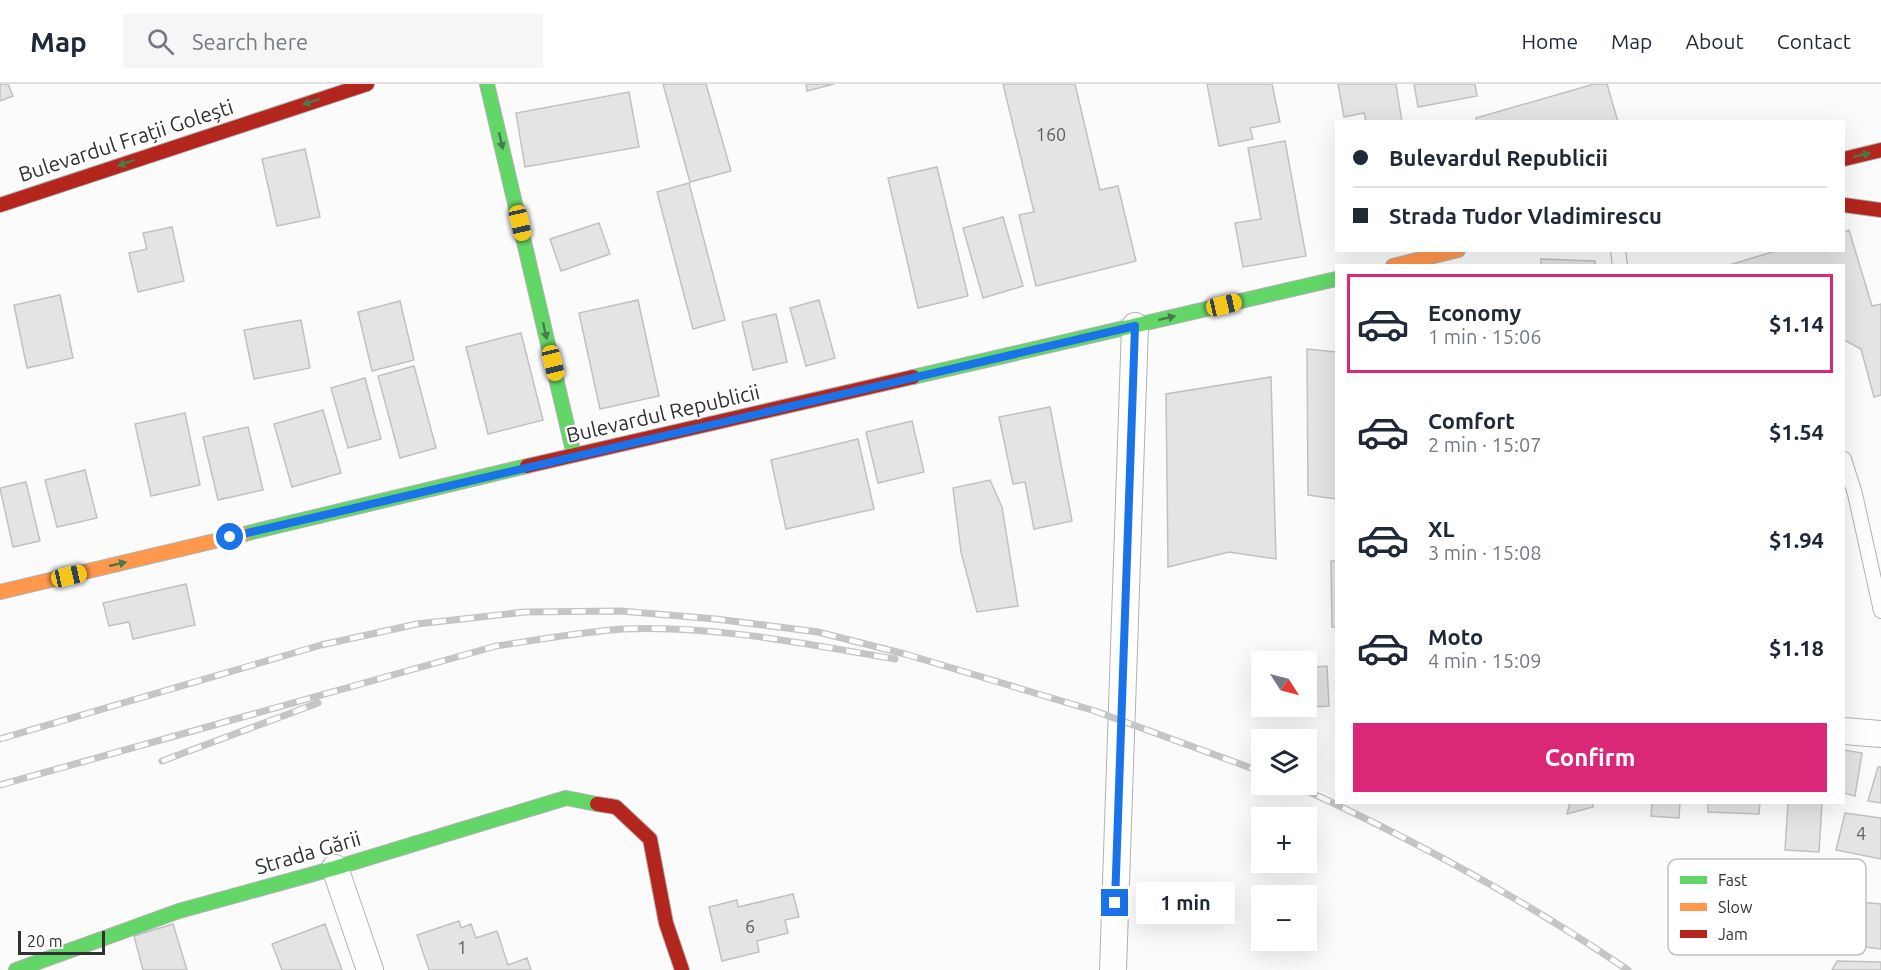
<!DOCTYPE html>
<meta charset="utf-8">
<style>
body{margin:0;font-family:Ubuntu,sans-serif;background:#f6f6f7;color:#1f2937;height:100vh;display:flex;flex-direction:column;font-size:22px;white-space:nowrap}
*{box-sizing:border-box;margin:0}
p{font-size:20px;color:#747a83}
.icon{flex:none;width:33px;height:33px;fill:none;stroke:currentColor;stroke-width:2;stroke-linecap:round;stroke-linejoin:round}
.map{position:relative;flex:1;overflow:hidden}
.sheet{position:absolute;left:1335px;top:180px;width:510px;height:540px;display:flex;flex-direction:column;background:#fff;border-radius:0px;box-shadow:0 6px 24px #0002}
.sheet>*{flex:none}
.banner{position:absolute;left:1335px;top:36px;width:510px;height:132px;border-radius:0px;box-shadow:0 6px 24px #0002;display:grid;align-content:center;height:132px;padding:0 18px;background:#fff}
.needle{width:39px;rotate:126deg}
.fabs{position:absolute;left:1251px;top:567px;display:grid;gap:12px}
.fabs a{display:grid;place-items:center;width:66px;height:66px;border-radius:0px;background:#fff;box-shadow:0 6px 24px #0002;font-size:30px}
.scale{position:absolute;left:18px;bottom:15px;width:87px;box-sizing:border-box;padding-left:6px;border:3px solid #313132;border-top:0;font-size:16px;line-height:21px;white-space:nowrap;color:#313132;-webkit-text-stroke:4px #fff;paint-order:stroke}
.end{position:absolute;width:27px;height:27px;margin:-14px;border:8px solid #1a73e8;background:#fff;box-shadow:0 0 0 3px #fff}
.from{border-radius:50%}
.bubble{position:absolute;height:42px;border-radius:0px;background:#fff;box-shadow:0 6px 24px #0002;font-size:20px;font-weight:600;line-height:42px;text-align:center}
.car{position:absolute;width:18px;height:36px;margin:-18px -9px;border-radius:8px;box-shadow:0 0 4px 2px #0007;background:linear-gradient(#f5c518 24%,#345 0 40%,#f5c518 0 76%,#345 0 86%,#f5c518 0)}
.banner b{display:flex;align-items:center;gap:21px;height:57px;font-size:22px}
.banner b+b{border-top:2px solid #e0e1e3}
.banner i{width:15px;height:15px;background:#1f2937}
ul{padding:10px 0 0;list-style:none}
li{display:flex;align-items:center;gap:18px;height:99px;margin:0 12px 9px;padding:0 6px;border:3px solid transparent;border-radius:0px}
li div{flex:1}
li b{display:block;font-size:22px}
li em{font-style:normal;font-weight:600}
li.selected{border-color:#db2777}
li>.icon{width:54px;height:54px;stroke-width:1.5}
.button{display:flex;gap:12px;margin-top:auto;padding:12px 18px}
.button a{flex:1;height:69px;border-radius:0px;background:#db2777;color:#fff;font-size:24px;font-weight:600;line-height:69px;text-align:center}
header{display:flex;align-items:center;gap:36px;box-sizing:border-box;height:84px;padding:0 30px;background:#fff;border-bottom:2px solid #e0e1e3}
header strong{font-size:28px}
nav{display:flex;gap:33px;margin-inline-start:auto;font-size:21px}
.search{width:420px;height:54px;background:#f6f6f7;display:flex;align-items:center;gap:15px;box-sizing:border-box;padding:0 21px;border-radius:0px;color:#747a83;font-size:22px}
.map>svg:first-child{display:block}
.building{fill:#e4e4e4;stroke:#c1c1c1;stroke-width:1.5}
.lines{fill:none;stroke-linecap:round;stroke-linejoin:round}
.lane-casing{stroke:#b2b2b2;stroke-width:16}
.street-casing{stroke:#b2b2b2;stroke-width:28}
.fast-casing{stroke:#b2b2b2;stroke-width:16}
.slow-casing{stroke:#b2b2b2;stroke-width:16}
.jam-casing{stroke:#b2b2b2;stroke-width:16}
.lane{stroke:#fefefe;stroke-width:14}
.street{stroke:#fefefe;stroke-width:26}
.fast{stroke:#63d668;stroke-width:14}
.slow{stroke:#ff974d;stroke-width:14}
.jam{stroke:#b3261e;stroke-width:14}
.rail-casing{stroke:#c5c5c5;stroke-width:7}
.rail{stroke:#fff;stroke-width:4.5;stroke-dasharray:14;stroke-linecap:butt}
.oneway{fill:#487b4a}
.route{stroke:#1a73e8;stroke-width:8}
.labels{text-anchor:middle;stroke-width:4.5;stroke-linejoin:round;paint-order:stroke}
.number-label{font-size:18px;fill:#5f5f60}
.street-label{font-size:21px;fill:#313132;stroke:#fff}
.key{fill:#fff;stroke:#c1c1c2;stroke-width:1.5}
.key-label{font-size:16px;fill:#313132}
</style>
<header>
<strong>Map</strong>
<div class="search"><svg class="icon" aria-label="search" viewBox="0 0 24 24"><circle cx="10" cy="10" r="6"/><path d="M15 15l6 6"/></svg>Search here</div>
<nav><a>Home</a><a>Map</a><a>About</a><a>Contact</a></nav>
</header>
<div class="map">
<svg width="1881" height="886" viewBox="0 0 1881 886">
<rect width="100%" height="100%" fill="#fbfbfb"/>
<path class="building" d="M 0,0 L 8,0 L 13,12 L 0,17 Z
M 663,0 L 706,0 L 731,87 L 690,98 Z
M 806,0 L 834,0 L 807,7 Z
M 1003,0 L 1075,0 L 1100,106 L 1118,102 L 1136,177 L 1036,202 L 1019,131 L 1034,128 Z
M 1207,0 L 1272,0 L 1280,38 L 1250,44 L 1253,55 L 1219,62 Z
M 1338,0 L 1396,0 L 1402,38 L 1366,38 L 1364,29 L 1344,33 Z
M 1414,0 L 1475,0 L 1477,12 L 1418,23 Z
M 1594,0 L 1607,0 L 1618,38 L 1477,38 L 1476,34 Z
M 629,8 L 639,63 L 525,83 L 516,29 Z
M 1285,57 L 1306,172 L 1243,183 L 1235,139 L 1261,135 L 1248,64 Z
M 305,65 L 320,133 L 277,142 L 262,75 Z
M 937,83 L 968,212 L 918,224 L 888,94 Z
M 689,99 L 725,236 L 693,245 L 657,108 Z
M 1003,133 L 1023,202 L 983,214 L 963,144 Z
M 599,139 L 610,170 L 561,187 L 550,155 Z
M 172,143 L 184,197 L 138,208 L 129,169 L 147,165 L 143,149 Z
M 1849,146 L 1872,222 L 1881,220 L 1881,311 L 1874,313 L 1861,265 L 1844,256 L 1844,182 L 1726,182 L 1779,166 L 1844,166 L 1844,148 Z
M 1541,175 L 1595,177 L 1595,182 L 1541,182 Z
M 60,211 L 73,274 L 27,284 L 14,221 Z
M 638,216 L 659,312 L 600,325 L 579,229 Z
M 819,216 L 835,274 L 806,282 L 790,224 Z
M 400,217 L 414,276 L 372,287 L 358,228 Z
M 776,230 L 787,278 L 753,286 L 742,238 Z
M 301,236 L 310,284 L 254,295 L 244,246 Z
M 521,249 L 543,336 L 488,350 L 466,263 Z
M 1307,265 L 1336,268 L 1336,415 L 1308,411 Z
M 414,282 L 436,364 L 400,374 L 378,292 Z
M 1271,293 L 1276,475 L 1229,468 L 1168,483 L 1166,310 Z
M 365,294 L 381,355 L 348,364 L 331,304 Z
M 1050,323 L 1072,437 L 1034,445 L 1025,398 L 1013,400 L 999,333 Z
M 323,326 L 341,389 L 292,403 L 274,340 Z
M 185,329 L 200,401 L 151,412 L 135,340 Z
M 912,337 L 924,388 L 878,399 L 866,348 Z
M 248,343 L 263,406 L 218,416 L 203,353 Z
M 858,355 L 874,425 L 786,445 L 771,376 Z
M 85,386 L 97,434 L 57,443 L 45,396 Z
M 990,396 L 1002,423 L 1018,522 L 977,528 L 961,468 L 953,404 Z
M 26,398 L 40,457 L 13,463 L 0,404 Z
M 1331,477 L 1336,477 L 1336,543 L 1332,543 Z
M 186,500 L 195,541 L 133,555 L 129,538 L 109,542 L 103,519 Z
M 1327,582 L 1329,622 L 1261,626 L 1259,586 L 1262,586 L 1262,622 L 1306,622 L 1306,584 Z
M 1844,666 L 1862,669 L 1855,712 L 1844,709 Z
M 1878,683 L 1881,683 L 1881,719 L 1868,717 Z
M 1570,718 L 1593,718 L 1593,723 L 1567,730 Z
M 1652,718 L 1680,718 L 1679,734 L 1651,732 Z
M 1708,718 L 1760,718 L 1759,730 L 1708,728 Z
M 1788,718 L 1822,718 L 1819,768 L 1785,766 Z
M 1845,729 L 1881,734 L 1881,775 L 1836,766 Z
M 793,810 L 799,833 L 785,836 L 788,849 L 757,857 L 759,868 L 722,877 L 709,823 L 737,816 L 738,823 Z
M 1822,814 L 1881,820 L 1881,865 L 1815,857 Z
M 459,837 L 461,844 L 471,840 L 476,854 L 497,847 L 508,881 L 527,874 L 531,886 L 429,886 L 417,851 Z
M 173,840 L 187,886 L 143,886 L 134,852 Z
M 325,840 L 342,886 L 282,886 L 272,860 Z
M 1837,877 L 1881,878 L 1881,886 L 1832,886 Z"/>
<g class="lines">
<g class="lane-casing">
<path id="lane" d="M 1618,166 L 1620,182
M 1844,375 L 1855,410 L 1881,527"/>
</g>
<g class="street-casing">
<path id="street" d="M 1844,647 L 1881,650
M 335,784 L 370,886
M 1113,886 L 1135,242"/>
</g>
<g class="fast-casing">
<path id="fast" d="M 487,0 L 574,371
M 913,293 L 1336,195
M 244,450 L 527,382
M 16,886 L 179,827 L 335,784 L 566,714 L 597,720"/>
</g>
<g class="slow-casing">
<path id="slow" d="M 1393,182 L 1458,166
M 0,508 L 244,450"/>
</g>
<g class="jam-casing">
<path id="jam" d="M 1844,75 L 1881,66
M 0,121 L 367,0
M 1844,121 L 1881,126
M 527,382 L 913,293
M 597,720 L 616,723 L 650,755 L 666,839 L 682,886"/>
</g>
<use href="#lane" class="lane"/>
<use href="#street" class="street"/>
<use href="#fast" class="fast"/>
<use href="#slow" class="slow"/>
<use href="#jam" class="jam"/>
<g class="rail-casing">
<path id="rail" d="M 0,655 L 321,561 L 417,540 L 525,528 L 620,527 L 716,535 L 818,548 L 905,570 L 1095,627 L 1262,688
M 162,677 L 318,619
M 1292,700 C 1409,753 1522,814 1628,886
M 0,701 L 496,562 C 538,556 580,548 623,545 C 713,541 806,560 895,575"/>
</g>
<use href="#rail" class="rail"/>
</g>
<defs><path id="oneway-solid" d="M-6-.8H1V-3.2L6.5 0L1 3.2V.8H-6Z" transform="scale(1.5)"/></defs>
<g class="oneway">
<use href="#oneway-solid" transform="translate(311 18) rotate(162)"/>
<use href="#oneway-solid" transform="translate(501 57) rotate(77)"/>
<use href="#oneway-solid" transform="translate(1862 71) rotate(-13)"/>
<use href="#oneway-solid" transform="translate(126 79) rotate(162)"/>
<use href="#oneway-solid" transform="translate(1167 234) rotate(-13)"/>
<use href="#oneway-solid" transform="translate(545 247) rotate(77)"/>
<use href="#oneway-solid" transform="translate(118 480) rotate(-13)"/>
</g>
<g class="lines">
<path class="route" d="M 230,453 L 1135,242 L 1115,819"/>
</g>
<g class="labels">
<g class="number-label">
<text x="1051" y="57">160</text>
<text x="1861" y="756">4</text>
<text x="750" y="849">6</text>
<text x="462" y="870">1</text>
</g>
<g class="street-label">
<text transform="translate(126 57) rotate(-18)" y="7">Bulevardul Frații Golești</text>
<text transform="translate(663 330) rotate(-13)" y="7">Bulevardul Republicii</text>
<text transform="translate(308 769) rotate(-16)" y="7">Strada Gării</text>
</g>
</g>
<rect x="1668" y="775" width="198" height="96" rx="9" class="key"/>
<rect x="1680" y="792" width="27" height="8" fill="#63d668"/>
<rect x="1680" y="819" width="27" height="8" fill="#ff974d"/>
<rect x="1680" y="846" width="27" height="8" fill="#b3261e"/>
<g class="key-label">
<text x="1718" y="802">Fast</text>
<text x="1718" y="829">Slow</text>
<text x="1718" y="856">Jam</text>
</g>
</svg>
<div class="fabs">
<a><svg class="needle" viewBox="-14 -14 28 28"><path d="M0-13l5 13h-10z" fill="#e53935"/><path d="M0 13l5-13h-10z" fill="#747a83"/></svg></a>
<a><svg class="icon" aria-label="layers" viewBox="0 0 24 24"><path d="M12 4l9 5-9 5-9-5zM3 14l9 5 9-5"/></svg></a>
<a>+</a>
<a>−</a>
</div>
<div class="scale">20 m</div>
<i class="end from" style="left:230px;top:453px"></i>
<i class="end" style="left:1115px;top:819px"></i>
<div class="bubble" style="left:1136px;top:798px;width:99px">1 min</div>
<i class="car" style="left:520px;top:139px;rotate:167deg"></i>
<i class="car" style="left:1224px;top:221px;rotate:77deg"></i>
<i class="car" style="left:553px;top:279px;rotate:166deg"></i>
<i class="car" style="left:69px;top:492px;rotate:77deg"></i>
<div class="banner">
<b><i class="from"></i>Bulevardul Republicii</b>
<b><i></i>Strada Tudor Vladimirescu</b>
</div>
<section class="sheet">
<ul>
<li class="selected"><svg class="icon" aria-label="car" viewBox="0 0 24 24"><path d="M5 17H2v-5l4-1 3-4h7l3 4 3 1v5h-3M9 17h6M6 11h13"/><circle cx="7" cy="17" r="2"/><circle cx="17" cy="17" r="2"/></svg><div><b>Economy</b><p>1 min · 15:06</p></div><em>$1.14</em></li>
<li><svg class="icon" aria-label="car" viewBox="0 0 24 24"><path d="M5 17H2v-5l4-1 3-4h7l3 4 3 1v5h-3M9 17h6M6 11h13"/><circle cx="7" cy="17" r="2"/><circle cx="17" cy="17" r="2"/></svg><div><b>Comfort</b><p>2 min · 15:07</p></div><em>$1.54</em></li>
<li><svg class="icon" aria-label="car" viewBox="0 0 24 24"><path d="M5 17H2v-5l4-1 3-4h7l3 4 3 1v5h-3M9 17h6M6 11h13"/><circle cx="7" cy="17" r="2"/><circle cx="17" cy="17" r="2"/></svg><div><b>XL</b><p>3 min · 15:08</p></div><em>$1.94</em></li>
<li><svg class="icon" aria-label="car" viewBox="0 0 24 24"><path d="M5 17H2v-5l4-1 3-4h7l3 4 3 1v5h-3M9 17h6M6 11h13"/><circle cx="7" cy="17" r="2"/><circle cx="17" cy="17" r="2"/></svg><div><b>Moto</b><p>4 min · 15:09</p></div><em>$1.18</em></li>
</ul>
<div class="button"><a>Confirm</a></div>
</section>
</div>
